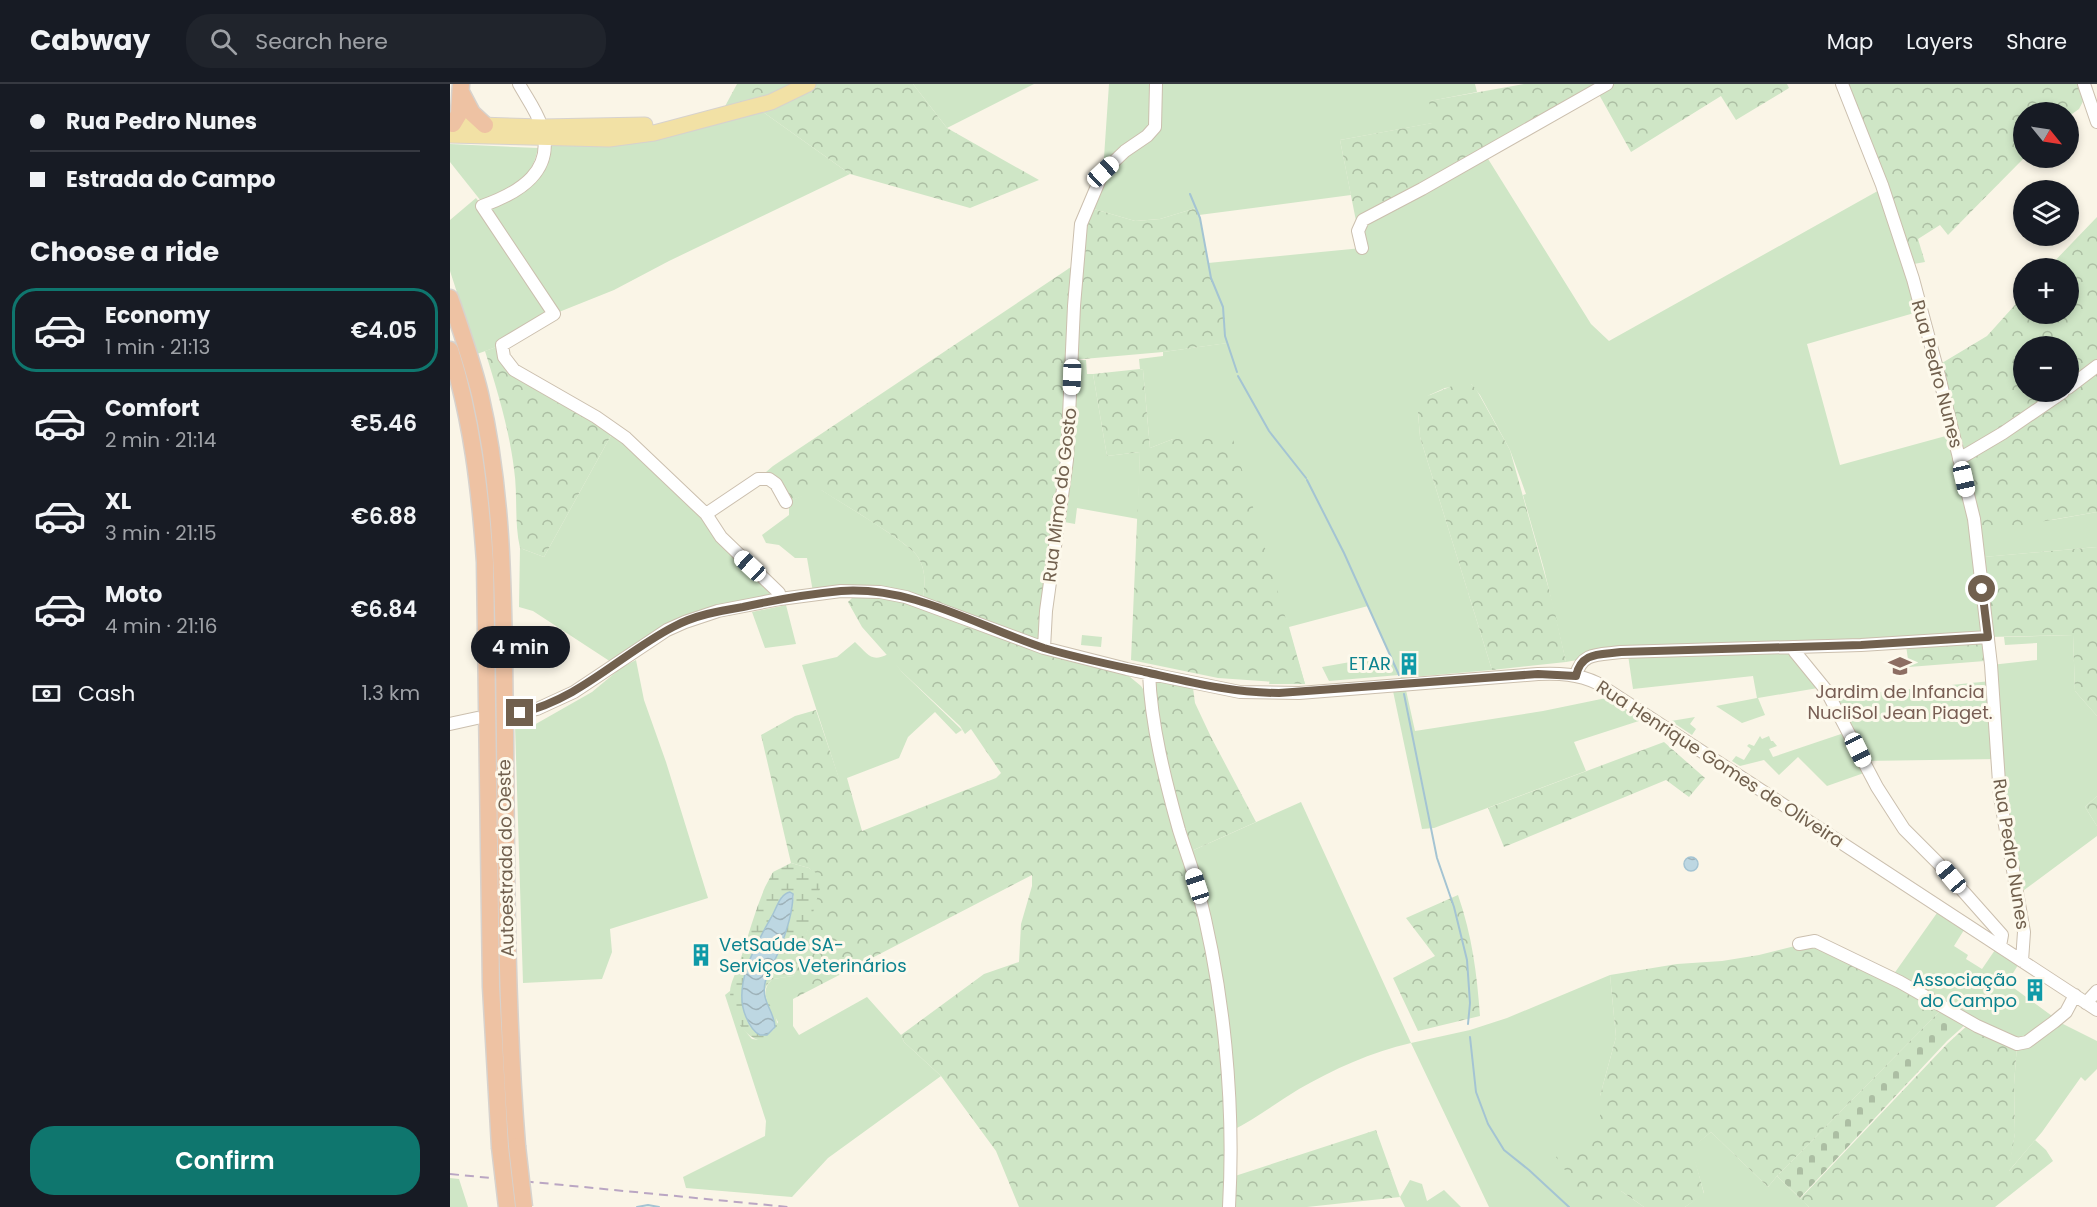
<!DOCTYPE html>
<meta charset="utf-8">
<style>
body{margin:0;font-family:Poppins,sans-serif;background:#20242c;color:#f1f3f6;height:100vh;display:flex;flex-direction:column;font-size:22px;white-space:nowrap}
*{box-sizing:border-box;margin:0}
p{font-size:20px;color:#9ea1a6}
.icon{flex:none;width:33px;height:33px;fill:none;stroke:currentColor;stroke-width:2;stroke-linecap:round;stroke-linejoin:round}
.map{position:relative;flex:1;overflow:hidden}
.panel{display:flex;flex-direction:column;background:#171b24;width:450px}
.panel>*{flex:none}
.banner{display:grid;align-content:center;height:132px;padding:0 30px;background:#171b24}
.needle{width:39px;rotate:120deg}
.fabs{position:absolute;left:1563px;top:18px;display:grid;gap:12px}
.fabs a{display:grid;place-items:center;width:66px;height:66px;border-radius:50%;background:#171b24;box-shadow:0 3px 9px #0003;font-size:30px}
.end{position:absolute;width:27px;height:27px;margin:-14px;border:8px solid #71604e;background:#fff;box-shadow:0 0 0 3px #fff}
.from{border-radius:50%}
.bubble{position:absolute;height:42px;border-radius:21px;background:#171b24;box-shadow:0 3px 9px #0003;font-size:20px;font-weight:600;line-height:42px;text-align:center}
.car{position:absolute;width:18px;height:36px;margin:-18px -9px;border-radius:8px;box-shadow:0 0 4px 2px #0007;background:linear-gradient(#fff 24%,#345 0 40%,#fff 0 76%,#345 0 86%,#fff 0)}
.banner b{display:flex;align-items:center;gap:21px;height:57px;font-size:22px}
.banner b+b{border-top:2px solid #363941}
.banner i{width:15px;height:15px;background:#f1f3f6}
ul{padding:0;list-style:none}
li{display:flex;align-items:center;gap:18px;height:84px;margin:0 12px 9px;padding:0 18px;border:3px solid transparent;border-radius:24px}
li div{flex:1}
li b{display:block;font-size:22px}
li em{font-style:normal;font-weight:600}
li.selected{border-color:#0f766e}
li>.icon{width:54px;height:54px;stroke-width:1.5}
h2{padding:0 30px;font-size:27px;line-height:72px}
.pay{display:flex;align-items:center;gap:15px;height:66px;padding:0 30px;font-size:22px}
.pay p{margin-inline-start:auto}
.button{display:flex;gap:12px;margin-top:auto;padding:12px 30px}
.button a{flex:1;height:69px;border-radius:24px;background:#0f766e;color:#fff;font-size:24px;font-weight:600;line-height:69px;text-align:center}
header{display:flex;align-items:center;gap:36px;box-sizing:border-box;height:84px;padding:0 30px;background:#171b24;border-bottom:2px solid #363941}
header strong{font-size:28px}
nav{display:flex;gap:33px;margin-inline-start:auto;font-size:21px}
.search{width:420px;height:54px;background:#20242c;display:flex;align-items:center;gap:15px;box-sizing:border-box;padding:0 21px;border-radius:24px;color:#9ea1a6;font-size:22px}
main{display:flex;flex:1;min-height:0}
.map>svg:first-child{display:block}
.grass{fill:#cfe6c6}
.forest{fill:url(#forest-crowns);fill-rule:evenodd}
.wetland{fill:url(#wetland-marsh);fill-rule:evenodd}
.cemetery{fill:url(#cemetery-stones)}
.water{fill:url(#water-waves);stroke:#a4c4d3;stroke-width:1.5}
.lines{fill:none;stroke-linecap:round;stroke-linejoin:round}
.stream{stroke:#a4c4d3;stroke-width:2}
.minor-casing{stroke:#cbbfae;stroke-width:14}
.major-casing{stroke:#d7d2cd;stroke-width:17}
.highway-casing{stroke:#d7d2cd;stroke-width:19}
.minor{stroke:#fff;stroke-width:12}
.major{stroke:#f2e1a5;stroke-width:15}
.highway{stroke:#eec2a3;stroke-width:16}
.rail{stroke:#baa6c3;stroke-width:2;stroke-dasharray:9 6;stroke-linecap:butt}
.highway-bridge-casing{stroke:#d7d2cd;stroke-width:19;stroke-linecap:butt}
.highway-bridge{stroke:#eec2a3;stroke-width:16}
.route{stroke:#71604e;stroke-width:8}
.labels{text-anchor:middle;stroke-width:6;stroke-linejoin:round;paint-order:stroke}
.street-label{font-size:18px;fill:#71604e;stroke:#fdf9ec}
.culture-label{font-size:18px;fill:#0d838f;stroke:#fdf9ec;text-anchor:end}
.education-label{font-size:18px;fill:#785e54;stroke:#fdf9ec}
</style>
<header>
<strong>Cabway</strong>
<div class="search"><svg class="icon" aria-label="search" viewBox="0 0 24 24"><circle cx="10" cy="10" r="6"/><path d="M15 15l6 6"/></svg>Search here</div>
<nav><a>Map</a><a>Layers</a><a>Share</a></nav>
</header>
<main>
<section class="panel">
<div class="banner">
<b><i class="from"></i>Rua Pedro Nunes</b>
<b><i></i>Estrada do Campo</b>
</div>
<h2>Choose a ride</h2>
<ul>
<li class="selected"><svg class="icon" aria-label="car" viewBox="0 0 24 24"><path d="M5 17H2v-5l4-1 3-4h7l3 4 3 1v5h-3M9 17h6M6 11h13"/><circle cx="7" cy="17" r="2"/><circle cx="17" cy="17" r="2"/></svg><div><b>Economy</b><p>1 min · 21:13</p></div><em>€4.05</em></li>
<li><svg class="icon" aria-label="car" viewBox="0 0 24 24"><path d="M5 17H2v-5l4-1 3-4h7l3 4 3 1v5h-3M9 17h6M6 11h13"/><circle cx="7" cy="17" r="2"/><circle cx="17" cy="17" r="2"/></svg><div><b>Comfort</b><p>2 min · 21:14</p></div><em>€5.46</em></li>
<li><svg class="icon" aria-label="car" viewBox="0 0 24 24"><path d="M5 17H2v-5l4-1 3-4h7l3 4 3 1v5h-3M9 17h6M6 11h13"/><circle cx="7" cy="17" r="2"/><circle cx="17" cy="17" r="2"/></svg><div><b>XL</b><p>3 min · 21:15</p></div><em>€6.88</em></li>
<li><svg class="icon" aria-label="car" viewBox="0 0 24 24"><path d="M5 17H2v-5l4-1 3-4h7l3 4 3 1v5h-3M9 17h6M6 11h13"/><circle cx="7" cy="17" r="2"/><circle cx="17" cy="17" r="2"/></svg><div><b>Moto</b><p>4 min · 21:16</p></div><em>€6.84</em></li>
</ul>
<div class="pay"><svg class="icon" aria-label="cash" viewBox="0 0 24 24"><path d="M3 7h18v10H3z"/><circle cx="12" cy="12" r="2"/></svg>Cash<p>1.3 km</p></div>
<div class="button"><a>Confirm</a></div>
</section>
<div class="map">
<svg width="1647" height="1123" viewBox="0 0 1647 1123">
<defs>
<pattern id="forest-crowns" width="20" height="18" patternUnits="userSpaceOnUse" patternTransform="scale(1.5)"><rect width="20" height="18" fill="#cfe6c6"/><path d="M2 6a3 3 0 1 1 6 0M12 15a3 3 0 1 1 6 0" fill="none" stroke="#acbea3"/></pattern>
<pattern id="wetland-marsh" width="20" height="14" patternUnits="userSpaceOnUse" patternTransform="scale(1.5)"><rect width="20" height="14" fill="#cfe6c6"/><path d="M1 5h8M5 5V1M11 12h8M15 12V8" fill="none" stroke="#acbea3"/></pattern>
<pattern id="cemetery-stones" width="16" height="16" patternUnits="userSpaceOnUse" patternTransform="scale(1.5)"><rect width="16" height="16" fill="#cfe6c6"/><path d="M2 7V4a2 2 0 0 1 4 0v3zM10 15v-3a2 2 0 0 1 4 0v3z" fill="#acbea3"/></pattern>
<pattern id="water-waves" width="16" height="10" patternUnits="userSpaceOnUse" patternTransform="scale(1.5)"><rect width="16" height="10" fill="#bdd7e2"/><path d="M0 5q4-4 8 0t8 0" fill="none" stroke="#9eb2b9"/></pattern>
</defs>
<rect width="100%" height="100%" fill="#faf5e7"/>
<path class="grass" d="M 463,0 L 584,0 L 497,44 Z
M 659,0 L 1025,0 L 1027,8 L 980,17 L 983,39 L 890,56 L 901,111 L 749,131 L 746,124 L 710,135 L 685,137 L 637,123 L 653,88 Z
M 306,23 L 400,90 L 219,177 L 164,206 L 104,230 L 52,261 L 27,270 L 0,187 L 0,136 L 26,114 L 32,122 L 78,100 L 94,54 L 130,55 Z
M 0,60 L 88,64 C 81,98 62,107 31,117 L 0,78 Z
M 1035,70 L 1141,240 L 1159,257 L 1433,104 L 1471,227 L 1357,260 L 1390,381 L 1503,350 L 1602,436 L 1647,428 L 1647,463 L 1534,473 L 1538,553 L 1344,563 L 1374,603 L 1308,614 L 1315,631 L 1292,639 L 1266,622 L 1307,614 L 1303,592 L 1183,605 L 1178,571 L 1171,568 L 1116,578 L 1094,485 L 1073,411 L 1076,410 L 1060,366 L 1030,311 L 1021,300 L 995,304 L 975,313 L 968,328 L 970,353 L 1042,586 L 951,594 L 949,591 L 879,597 L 872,583 L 940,571 L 918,522 L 839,543 L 855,600 L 819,600 L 820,595 L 723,355 L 700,364 L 693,286 L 690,285 L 689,275 L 713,272 L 713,268 L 777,259 L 773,223 L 761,194 L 758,179 L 912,164 L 910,141 Z
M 622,276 L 636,276 L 637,290 L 643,290 L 657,372 L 690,368 L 688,435 L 627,424 L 625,440 L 609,437 Z
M 164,346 L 227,402 L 322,511 L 243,529 L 161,578 L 83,527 L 69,523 L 70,464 L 94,473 Z
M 370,405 C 388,417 460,459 468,473 C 476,487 475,498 473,514 L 363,508 L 357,474 L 345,474 L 329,461 L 316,459 L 312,451 L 339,431 L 339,424 L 336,418 Z
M 336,521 L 346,560 L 315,564 L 302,528 Z
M 632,551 L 652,553 L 651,563 L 631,561 Z
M 1623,551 L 1625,607 L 1647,632 L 1647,712 L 1635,723 L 1647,742 L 1647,752 L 1566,812 L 1547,675 L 1414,677 L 1381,613 L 1541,597 L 1541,581 L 1587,576 L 1587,559 L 1555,561 L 1554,553 Z
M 405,558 C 418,570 421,579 438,570 L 452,588 L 512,646 L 506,650 L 485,628 L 458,653 L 449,674 L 397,694 L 389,695 L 352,581 L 387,573 Z
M 186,576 L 194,616 L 216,678 L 258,814 L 160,845 L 162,868 L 152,895 L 73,899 L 65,641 L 84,641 L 142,608 L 172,583 Z
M 956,606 L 965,647 L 1093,627 L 1161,613 L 1195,635 L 1124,658 L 1136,687 L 984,744 L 972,745 L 943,607 Z
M 1245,633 L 1240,640 L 1246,645 L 1242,651 L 1221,637 Z
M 1394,649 L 1401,665 L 1400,668 L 1414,689 L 1377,702 L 1348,673 L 1329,691 L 1314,676 L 1290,682 L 1282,677 L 1286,672 L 1294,676 L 1301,665 L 1297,662 L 1299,660 L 1304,662 L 1310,652 L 1312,655 L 1319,652 L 1321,657 L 1323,657 L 1327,662 L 1319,665 L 1323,673 Z
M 851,718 L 961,959 L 1020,946 L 1057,934 L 1160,891 L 1166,953 L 1150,1012 L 1150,1048 L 1171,1107 L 1194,1123 L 1039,1123 L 961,959 C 921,968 884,985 849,1005 C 826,1019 805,1035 781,1047 L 737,769 Z
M 1487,829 L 1514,846 L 1504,862 L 1518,871 L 1516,875 L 1532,885 L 1545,866 L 1568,881 L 1557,899 L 1613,940 L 1647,957 L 1647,985 L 1635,997 L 1631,993 L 1592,1048 L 1558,1088 L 1565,1049 L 1564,1001 L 1567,960 L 1441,894 Z
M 343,892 L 343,942 L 349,951 L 417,913 L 451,951 L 454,958 L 491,992 L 378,1074 L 342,1113 L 236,1104 L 233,1093 L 315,1052 L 316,1037 L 275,911 L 280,907 C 284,927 288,940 302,955 L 318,957 L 328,938 C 321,925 307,907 323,895 Z
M 1261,1048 L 1318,1103 L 1327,1092 L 1359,1123 L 1235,1123 L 1254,1109 L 1241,1064 Z
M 0,1094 L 9,1095 L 18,1123 L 0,1123 Z
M 960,1096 L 972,1100 L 977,1117 L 994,1106 L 1011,1123 L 955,1123 L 950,1113 Z"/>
<path class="forest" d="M 287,0 L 463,0 L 497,44 L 589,96 L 520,124 L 400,90 L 306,23 L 273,26 Z
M 1074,0 L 1337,0 L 1339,4 L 1286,36 L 1271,12 L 1181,68 L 1147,7 L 913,136 L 908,147 L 890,56 L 982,39 L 979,17 Z
M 1392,0 L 1634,0 L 1637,10 L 1629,25 L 1619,32 L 1618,28 L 1574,28 L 1574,74 L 1498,151 L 1490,141 L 1468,155 L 1475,178 L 1458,181 Z
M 637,123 L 685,137 L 710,135 L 746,124 L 750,134 L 761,194 L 773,223 L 778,259 L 713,268 L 622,276 L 595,561 L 473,514 C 475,498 476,487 468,473 C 460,459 388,417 371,406 L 336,418 L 326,400 L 308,395 L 323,382 L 627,179 Z
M 1647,133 L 1647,428 L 1526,449 L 1487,282 L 1537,252 L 1573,212 L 1574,230 L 1618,230 L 1618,184 L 1598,184 ZM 1574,262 L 1618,262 L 1618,308 L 1574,308 Z
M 52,261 L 54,273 L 164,346 L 94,473 L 70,464 C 64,438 68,412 64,385 C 59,344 47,306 35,267 Z
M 690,285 L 693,286 L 700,364 L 723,355 L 783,355 L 855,600 L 768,594 L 681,576 L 690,368 L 657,372 L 643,290 Z
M 1012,298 L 1021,300 L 1026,305 L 1060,366 L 1103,520 L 1116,578 L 1042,586 L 970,353 L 968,328 L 970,312 L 980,311 Z
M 1647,463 L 1647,632 L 1625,607 L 1623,551 L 1538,553 L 1533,473 Z
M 419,513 L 443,515 L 674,588 L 691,602 L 695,608 L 708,598 L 713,597 L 743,604 L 745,619 L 761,653 L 806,738 L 737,769 L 767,901 L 785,1092 L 926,1046 L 950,1113 L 857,1123 L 569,1123 L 546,1067 L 491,992 L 454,958 L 451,951 L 534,890 L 569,878 L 571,840 L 582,802 L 582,791 L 343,915 L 343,892 L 347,884 L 358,844 L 367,791 L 359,784 L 341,779 L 311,651 L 345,632 L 366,626 L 389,694 L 397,694 L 412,747 L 546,694 L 551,689 L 521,645 L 515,650 L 510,642 L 452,588 L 412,543 L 398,518 L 402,514 Z
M 1532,557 L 1535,577 L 1459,583 L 1456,561 Z
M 1214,658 L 1255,694 L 1239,713 L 1216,696 L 1054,763 L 1038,724 Z
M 1647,712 L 1647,742 L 1635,723 Z
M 1008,811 C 1022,851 1027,890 1030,932 L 968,947 L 943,894 L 985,872 L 956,834 Z
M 1365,857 L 1493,924 L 1327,1092 L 1318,1103 L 1261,1048 L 1242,1064 L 1254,1110 L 1235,1123 L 1194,1123 L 1171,1107 L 1138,1120 L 1106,1073 L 1150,1048 L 1150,1012 L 1166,953 L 1160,891 L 1227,880 L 1272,877 L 1309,871 Z
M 1519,940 L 1567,960 L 1564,1001 L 1565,1049 L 1559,1087 L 1585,1056 L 1596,1066 L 1603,1077 L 1545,1123 L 1359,1123 L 1350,1115 L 1498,959 Z"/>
<path class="wetland" d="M 341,779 L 359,784 L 373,794 L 347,884 L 343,892 L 323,895 C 297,914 346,931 318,958 C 294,957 280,931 280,908 C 280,899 287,887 290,877 C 298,852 305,827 315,803 L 323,788 ZM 340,808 L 344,812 L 343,817 C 340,827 338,838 335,848 C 328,868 314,888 314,910 C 314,923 325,932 324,945 L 317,951 L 310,951 L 299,940 L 325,826 L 332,812 Z"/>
<path class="cemetery" d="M 1491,926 L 1517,939 L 1497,957 L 1350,1114 L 1327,1092 Z"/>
<path class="water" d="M1234 780a7 7 0 1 1 14 0a7 7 0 1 1-14 0Z
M 340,808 L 343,810 C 343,828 335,852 328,869 C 324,879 317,888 315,899 C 311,918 324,926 325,943 L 317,951 L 310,951 C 303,948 299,940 296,933 C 282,901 306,860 322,832 C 327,823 330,810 340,808 Z"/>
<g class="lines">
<path class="stream" d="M 740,110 L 750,134 L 761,194 L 773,223 L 775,252 L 787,288
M 788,292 L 819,347 L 856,394
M 857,396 L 894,469 L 949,591
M 954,610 L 987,774 L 1004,823 L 1017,876 L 1020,919 L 1018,940
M 1020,953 L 1026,1008 L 1038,1040 L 1054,1066 L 1079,1086 L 1119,1123
M 187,1123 L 198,1121 L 209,1123"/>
<g class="minor-casing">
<path id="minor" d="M 69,0 C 76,13 86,26 91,41 C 107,87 69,109 32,122 L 104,230 L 52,261 L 54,273 L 64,286 L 146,333 L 176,354 L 256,430 L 271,453 L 325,505 L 329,509 L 330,515
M 1392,0 L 1432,101 L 1463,195 L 1488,288 L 1524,435 L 1541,581 L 1550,713 L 1574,848 L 1572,877
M 1634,0 L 1647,38
M 912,164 L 908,147 L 913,136 L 972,105 L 1157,0
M 1618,304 L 1647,282
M 1509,375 L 1553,349 L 1613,308
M 256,430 L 308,395 L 319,395 L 326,400 L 336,418
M 1343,563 L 1345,568 L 1376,606 L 1427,703 L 1454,745 L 1489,780 L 1552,851 L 1550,862
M 594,564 L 596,527 L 617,376 L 624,222 L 631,140 L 653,88 L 675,67 L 697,52 L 705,43 L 706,0
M 699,589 C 701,641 715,696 729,746 C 735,765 742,783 747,802 C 774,905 785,1017 779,1123
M 1126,592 C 1131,567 1151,571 1171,568 L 1411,561 L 1538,553
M 70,629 L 87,625 L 124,608 L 217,546 L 235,538 L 268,527 L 330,515 L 391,507 L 430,508 L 456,513 L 594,564 L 677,585 L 790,608 L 849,609 L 1088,590 C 1109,589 1128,590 1147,599 L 1647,926
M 0,640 L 27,634
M 1349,860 L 1365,857 L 1450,898 L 1527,942 L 1567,960 L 1577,958 L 1604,938 L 1616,928 L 1625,911
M 1636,919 L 1647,907"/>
</g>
<g class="major-casing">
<path id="major" d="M 0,40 L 92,43 L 195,41
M 0,51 L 159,55 L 204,49 L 321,18 L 358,0"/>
</g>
<g class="highway-casing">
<path id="highway" d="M 12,10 L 22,29 L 35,41
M 3,40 L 9,30 L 11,0
M 0,214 C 11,246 22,277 30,310 C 56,421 53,536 55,649 C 56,786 56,924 67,1062
M 0,266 C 22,335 30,406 35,478 L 41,903 L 50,1063"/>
</g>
<use href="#minor" class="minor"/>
<use href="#major" class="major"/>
<use href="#highway" class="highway"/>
<path class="rail" d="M 0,1090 L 338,1123"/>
<g class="highway-bridge-casing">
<path id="highway-bridge" d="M 67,1062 L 74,1123
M 50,1063 L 57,1123"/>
</g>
<use href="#highway-bridge" class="highway-bridge"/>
</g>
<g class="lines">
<path class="route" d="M 70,629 C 130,615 171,570 223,543 C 245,531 269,527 293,523 C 325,516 358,510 391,507 C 463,502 527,542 594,564 C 627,574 662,581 695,588 C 740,598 783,609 829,609 L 1088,590 L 1126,592 C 1131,567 1151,571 1171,568 L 1411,561 L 1538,553 L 1532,505"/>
</g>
<defs>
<g id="building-bare" transform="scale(1.8)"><path d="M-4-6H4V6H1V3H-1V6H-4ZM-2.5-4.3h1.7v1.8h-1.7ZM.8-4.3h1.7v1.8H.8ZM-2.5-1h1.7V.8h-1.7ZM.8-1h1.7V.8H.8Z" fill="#0f9aa8" stroke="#fdf9ec" stroke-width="2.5" paint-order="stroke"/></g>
<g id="school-bare" transform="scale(1.8)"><path d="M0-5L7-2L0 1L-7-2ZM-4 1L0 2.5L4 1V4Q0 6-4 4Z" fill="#8d6e63" stroke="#fdf9ec" stroke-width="2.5" paint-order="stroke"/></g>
</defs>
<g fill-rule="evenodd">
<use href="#building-bare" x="959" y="580"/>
<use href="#school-bare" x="1450" y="582"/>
<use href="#building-bare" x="251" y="871"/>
<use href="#building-bare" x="1585" y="906"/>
</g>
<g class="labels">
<g class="street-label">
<text transform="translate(1487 290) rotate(75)" y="6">Rua Pedro Nunes</text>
<text transform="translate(610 411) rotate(-83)" y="6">Rua Mimo do Gosto</text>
<text transform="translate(1270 680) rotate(33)" y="6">Rua Henrique Gomes de Oliveira</text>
<text transform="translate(1561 770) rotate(81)" y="6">Rua Pedro Nunes</text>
<text transform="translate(56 774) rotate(-91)" y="6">Autoestrada do Oeste</text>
</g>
<g class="culture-label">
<text x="941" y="586">ETAR</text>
<text x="269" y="867" text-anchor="start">VetSaúde SA-<tspan x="269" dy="21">Serviços Veterinários</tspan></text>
<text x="1567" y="902">Associação<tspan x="1567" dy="21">do Campo</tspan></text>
</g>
<g class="education-label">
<text x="1450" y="614">Jardim de Infancia<tspan x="1450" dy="21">NucliSol Jean Piaget.</tspan></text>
</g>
</g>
</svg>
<div class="fabs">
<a><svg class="needle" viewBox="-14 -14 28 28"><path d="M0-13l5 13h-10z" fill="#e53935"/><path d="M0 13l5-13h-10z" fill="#9ea1a6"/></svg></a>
<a><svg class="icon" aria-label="layers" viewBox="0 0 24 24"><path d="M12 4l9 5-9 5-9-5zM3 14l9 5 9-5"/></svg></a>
<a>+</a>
<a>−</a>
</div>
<i class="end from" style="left:1532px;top:505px"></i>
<i class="end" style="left:70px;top:629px"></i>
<div class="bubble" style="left:21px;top:542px;width:99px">4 min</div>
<i class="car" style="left:653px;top:88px;rotate:47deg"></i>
<i class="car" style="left:622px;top:293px;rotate:182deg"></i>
<i class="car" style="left:1514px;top:395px;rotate:167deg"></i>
<i class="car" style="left:300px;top:482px;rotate:313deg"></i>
<i class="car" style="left:1408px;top:666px;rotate:154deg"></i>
<i class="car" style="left:1501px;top:793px;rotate:320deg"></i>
<i class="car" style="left:747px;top:802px;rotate:342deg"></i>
</div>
</main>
